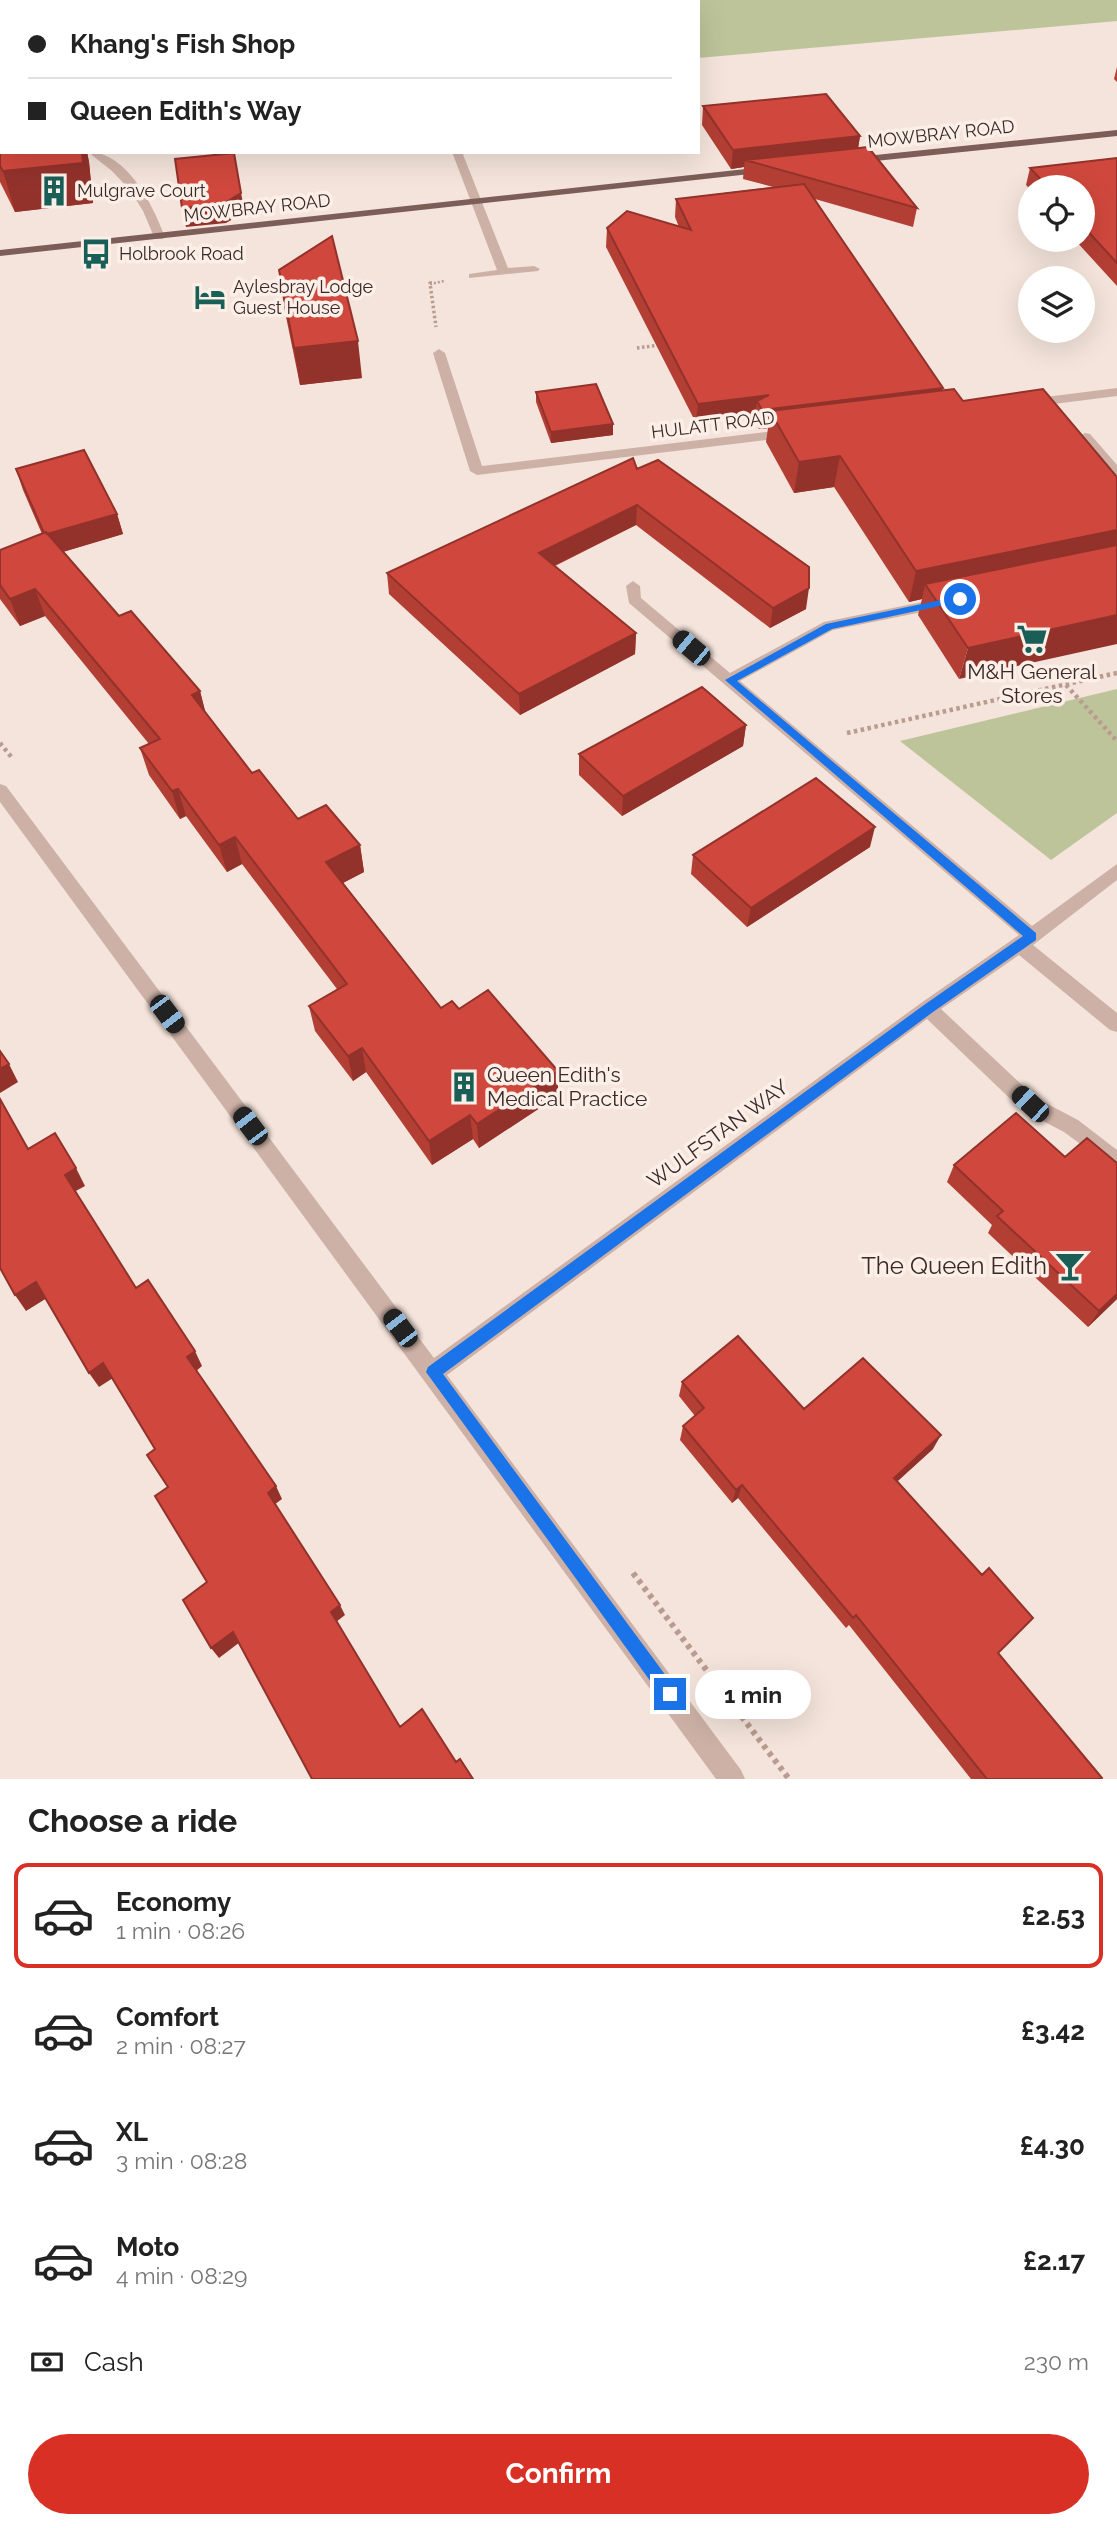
<!DOCTYPE html>
<meta charset="utf-8">
<style>
body{margin:0;font-family:Raleway,sans-serif;background:#f6f6f6;color:#222;height:100vh;display:flex;flex-direction:column;font-size:26px;white-space:nowrap}
*{box-sizing:border-box;margin:0}
p{font-size:23px;color:#767676}
.icon{flex:none;width:38px;height:38px;fill:none;stroke:currentColor;stroke-width:2;stroke-linecap:round;stroke-linejoin:round}
.map{position:relative;height:1779px;overflow:hidden}
.panel{display:flex;flex-direction:column;background:#fff;flex:1}
.panel>*{flex:none}
.hud{position:absolute;left:0px;top:0px;width:700px;height:154px;box-shadow:0 7px 28px #0002;display:grid;align-content:center;height:154px;padding:0 28px;background:#fff}
.fabs{position:absolute;left:1018px;top:175px;display:grid;gap:14px}
.fabs a{display:grid;place-items:center;width:77px;height:77px;border-radius:50%;background:#fff;box-shadow:0 7px 28px #0002;font-size:35px}
.end{position:absolute;width:32px;height:32px;margin:-16px;border:9px solid #1a73e8;background:#fff;box-shadow:0 0 0 4px #fff}
.from{border-radius:50%}
.bubble{position:absolute;height:49px;border-radius:24px;background:#fff;box-shadow:0 7px 28px #0002;font-size:23px;font-weight:700;line-height:49px;text-align:center}
.car{position:absolute;width:21px;height:42px;margin:-21px -10px;border-radius:9px;box-shadow:0 0 5px 2px #0007;background:linear-gradient(#222 24%,#8ab4d8 0 40%,#222 0 76%,#8ab4d8 0 86%,#222 0)}
.hud b{display:flex;align-items:center;gap:24px;height:66px;font-size:26px}
.hud b+b{border-top:2px solid #e0e0e0}
.hud i{width:18px;height:18px;background:#222}
ul{padding:0;list-style:none}
li{display:flex;align-items:center;gap:21px;height:105px;margin:0 14px 10px;padding:0 14px;border:4px solid transparent;border-radius:14px}
li div{flex:1}
li b{display:block;font-size:26px}
li em{font-style:normal;font-weight:700}
li.selected{border-color:#d93025}
li>.icon{width:63px;height:63px;stroke-width:1.5}
h2{padding:0 28px;font-size:32px;line-height:84px}
.pay{display:flex;align-items:center;gap:18px;height:77px;padding:0 28px;font-size:26px}
.pay p{margin-inline-start:auto}
.cta{display:flex;gap:14px;margin-top:auto;padding:14px 28px}
.cta a{flex:1;height:80px;border-radius:42px;background:#d93025;color:#fff;font-size:28px;font-weight:700;line-height:80px;text-align:center}
.map>svg:first-child{display:block}
.green{fill:#bdc49a}
.lines{fill:none;stroke-linecap:round;stroke-linejoin:round}
.path-far3{stroke:#b99b90;stroke-width:2.5;stroke-dasharray:2 2;stroke-linecap:butt}
.path-far2{stroke:#b99b90;stroke-width:3.5;stroke-dasharray:2.5 2.5;stroke-linecap:butt}
.path-far1{stroke:#b99b90;stroke-width:4.5;stroke-dasharray:3.5 3.5;stroke-linecap:butt}
.path{stroke:#b99b90;stroke-width:6;stroke-dasharray:4.5 4.5;stroke-linecap:butt}
.minor{fill:#cdb1a6;fill-rule:evenodd}
.major{fill:#7c5d57;fill-rule:evenodd}
.wall{fill:#b33e34}
.shaded-wall{fill:#92322b}
.building{fill:#d0483d;stroke:#92322b;stroke-width:2}
.route{fill:#1a73e8}
.labels{text-anchor:middle;stroke-width:7;stroke-linejoin:round;paint-order:stroke}
.far-street-label{font-size:18px;fill:#392a27;stroke:#fbefe8}
.far-poi-label{font-size:18px;fill:#392a27;stroke:#fbefe8;text-anchor:start}
.poi-label{font-size:21px;fill:#392a27;stroke:#fbefe8}
.street-label{font-size:21px;fill:#392a27;stroke:#fbefe8}
.near-poi-label{font-size:24px;fill:#392a27;stroke:#fbefe8;text-anchor:end}
</style>
<div class="map">
<svg width="1117" height="1779" viewBox="0 0 1117 1779">
<rect width="100%" height="100%" fill="#f4e4db"/>
<path class="green" d="M 608,0 L 1117,0 L 1117,21 L 698,58 L 698,2 Z
M 1117,689 L 1117,813 L 1051,860 L 900,741 Z"/>
<g class="lines">
<path class="path-far3" d="M 102,2 L 108,0
M 430,284 L 444,281"/>
<path class="path-far2" d="M 432,283 L 430,283 L 436,327
M 637,348 L 660,345"/>
<path class="path-far1" d="M 1066,685 L 1117,741
M 847,733 L 1117,673
M 0,743 L 13,759"/>
<path class="path" d="M 633,1573 L 789,1779"/>
<path class="minor" d="M 331,0 L 341,0 L 342,2 L 332,2 Z
M 88,152 C 127,152 153,205 165,237 L 163,239 L 155,239 L 143,211 L 130,190 L 112,171 Z
M 452,152 L 462,152 L 508,268 L 534,266 L 540,269 L 538,271 L 469,278 L 469,274 L 497,270 Z
M 439,349 L 445,353 L 482,466 L 791,429 L 798,433 L 791,437 L 477,475 L 470,471 L 433,353 Z
M 1117,388 L 1117,396 L 1030,407 L 1024,403 L 1030,399 Z
M 1085,433 L 1090,434 L 1117,465 L 1117,477 L 1112,476 L 1080,440 L 1078,437 Z
M 633,581 L 640,586 L 641,598 L 730,673 L 824,622 L 942,598 L 947,600 L 949,603 L 947,606 L 942,608 L 833,630 L 740,681 L 1032,926 L 1117,864 L 1117,880 L 1033,945 L 1117,1013 L 1117,1032 L 1110,1030 L 1019,955 L 941,1009 L 1036,1098 L 1078,1120 L 1117,1150 L 1117,1171 L 1064,1132 L 1022,1110 L 927,1019 L 447,1375 L 741,1770 L 745,1779 L 716,1779 L 0,802 L 0,784 L 6,786 L 434,1358 L 921,1003 L 1019,935 L 629,603 L 626,586 Z"/>
<path class="major" d="M 1117,130 L 1117,136 L 856,163 L 851,160 L 856,157 Z
M 765,167 L 769,168 L 769,172 L 0,256 L 0,250 Z"/>
</g>
<path class="wall" d="M 1117,67 L 1117,82 L 1114,79 Z
M 703,106 L 860,136 L 858,148 L 917,208 L 913,227 L 815,199 L 943,390 L 963,401 L 1043,389 L 959,679 L 918,615 L 922,599 L 909,602 L 834,487 L 794,493 L 766,442 L 768,428 L 759,429 L 755,420 L 755,416 L 696,423 L 606,247 L 607,228 L 679,227 L 675,217 L 676,199 L 773,187 L 743,179 L 744,167 L 731,169 L 702,125 Z
M 0,131 L 2,152 L 87,152 L 89,162 L 93,203 L 15,212 L 0,182 Z
M 1117,158 L 1117,286 L 1075,240 L 1083,240 L 1083,187 L 1031,187 L 1031,190 L 1026,185 L 1030,168 Z
M 279,270 L 362,378 L 300,385 L 284,307 Z
M 536,392 L 613,424 L 613,435 L 551,443 L 536,402 Z
M 16,469 L 117,514 L 123,534 L 63,552 L 119,616 L 200,691 L 205,712 L 252,773 L 298,819 L 360,845 L 364,872 L 343,883 L 441,1008 L 459,1009 L 558,1096 L 479,1148 L 473,1139 L 432,1165 L 366,1072 L 353,1081 L 315,1031 L 309,1006 L 337,989 L 242,864 L 227,872 L 186,816 L 180,819 L 149,775 L 140,748 L 149,744 L 45,616 L 20,626 L 0,599 L 0,550 L 42,534 L 23,490 Z
M 637,469 L 806,609 L 770,628 L 636,525 L 555,566 L 636,633 L 635,654 L 520,715 L 389,594 L 387,573 Z
M 746,725 L 743,746 L 622,816 L 579,775 L 579,754 Z
M 870,847 L 747,927 L 691,874 L 693,855 Z
M 1065,1157 L 1117,1299 L 1088,1327 L 988,1233 L 992,1225 L 947,1182 L 954,1165 Z
M 682,1382 L 804,1409 L 933,1449 L 897,1481 L 998,1653 L 1101,1779 L 971,1779 L 849,1625 L 846,1628 L 738,1498 L 732,1503 L 680,1440 L 683,1426 L 695,1416 L 679,1396 Z"/>
<path class="shaded-wall" d="M 860,136 L 857,155 L 745,160 L 744,167 L 731,169 L 733,150 Z
M 82,152 L 87,152 L 89,162 L 93,203 L 15,212 L 3,171 Z
M 241,193 L 245,212 L 226,223 L 186,227 L 182,208 Z
M 358,341 L 362,378 L 300,385 L 294,348 Z
M 943,388 L 939,407 L 770,411 L 768,428 L 759,429 L 762,410 L 757,401 L 755,416 L 696,423 L 698,404 L 769,395 Z
M 613,424 L 613,435 L 551,443 L 551,432 Z
M 840,456 L 834,487 L 794,493 L 799,462 Z
M 637,505 L 636,525 L 539,573 L 539,553 Z
M 117,514 L 123,534 L 52,555 L 45,534 Z
M 1117,530 L 1117,559 L 925,584 L 922,599 L 909,602 L 916,571 Z
M 809,588 L 806,609 L 770,628 L 773,608 Z
M 35,589 L 45,616 L 20,626 L 10,599 Z
M 1117,615 L 1117,644 L 959,679 L 968,648 Z
M 636,633 L 635,654 L 520,715 L 519,694 Z
M 200,691 L 207,718 L 192,695 Z
M 746,725 L 743,746 L 622,816 L 623,796 Z
M 178,789 L 186,816 L 180,819 L 172,791 Z
M 875,827 L 870,847 L 747,927 L 751,908 Z
M 235,837 L 242,864 L 227,872 L 219,845 Z
M 360,845 L 364,872 L 331,889 L 326,862 Z
M 362,1048 L 366,1072 L 353,1081 L 348,1056 Z
M 9,1064 L 18,1082 L 0,1093 L 0,1069 Z
M 558,1071 L 558,1096 L 479,1148 L 477,1124 Z
M 470,1115 L 473,1139 L 432,1165 L 429,1141 Z
M 76,1168 L 85,1186 L 74,1192 L 65,1175 Z
M 36,1282 L 47,1298 L 26,1311 L 15,1295 Z
M 1117,1294 L 1117,1299 L 1088,1327 L 1099,1311 Z
M 195,1351 L 202,1366 L 195,1372 L 187,1357 Z
M 103,1363 L 113,1378 L 99,1387 L 89,1373 Z
M 941,1435 L 933,1449 L 887,1491 L 894,1478 Z
M 742,1485 L 738,1498 L 732,1503 L 736,1490 Z
M 276,1486 L 282,1499 L 274,1505 L 268,1493 Z
M 340,1605 L 345,1615 L 336,1622 L 331,1612 Z
M 233,1632 L 240,1642 L 219,1658 L 211,1648 Z"/>
<path class="building" d="M 826,94 L 860,136 L 733,150 L 703,106 Z
M 0,131 L 2,131 L 2,152 L 82,152 L 83,163 L 3,171 L 0,166 Z
M 868,147 L 917,208 L 745,160 Z
M 234,153 L 241,193 L 223,204 L 182,208 L 175,159 Z
M 1117,158 L 1117,263 L 1083,226 L 1083,187 L 1048,187 L 1030,168 Z
M 804,184 L 943,388 L 762,410 L 757,401 L 769,395 L 698,404 L 607,228 L 627,211 L 691,230 L 676,199 Z
M 332,236 L 358,341 L 294,348 L 279,270 Z
M 596,384 L 613,424 L 551,432 L 536,392 Z
M 954,389 L 963,401 L 1043,389 L 1117,477 L 1117,530 L 916,571 L 840,456 L 799,462 L 770,411 Z
M 84,450 L 117,514 L 47,534 L 46,532 L 44,533 L 16,469 Z
M 633,458 L 637,469 L 658,460 L 809,567 L 809,588 L 773,608 L 637,505 L 539,553 L 636,633 L 519,694 L 387,573 Z
M 46,532 L 119,616 L 131,611 L 200,691 L 192,695 L 252,773 L 259,770 L 298,819 L 326,805 L 360,845 L 326,862 L 441,1008 L 452,1001 L 459,1009 L 488,990 L 558,1071 L 477,1124 L 470,1115 L 429,1141 L 362,1048 L 348,1056 L 309,1006 L 347,984 L 235,837 L 219,845 L 178,789 L 172,791 L 140,748 L 160,739 L 35,589 L 10,599 L 0,585 L 0,550 Z
M 1117,545 L 1117,615 L 968,648 L 925,584 Z
M 702,687 L 746,725 L 623,796 L 579,754 Z
M 816,778 L 875,827 L 751,908 L 693,855 Z
M 0,1051 L 9,1064 L 0,1069 Z
M 0,1099 L 28,1149 L 55,1133 L 76,1168 L 65,1175 L 136,1288 L 148,1280 L 195,1351 L 187,1357 L 276,1486 L 268,1493 L 340,1605 L 331,1612 L 400,1727 L 422,1709 L 456,1762 L 460,1759 L 473,1779 L 312,1779 L 233,1632 L 211,1648 L 183,1600 L 207,1582 L 155,1496 L 168,1487 L 147,1455 L 155,1449 L 103,1363 L 89,1373 L 36,1282 L 15,1295 L 0,1268 Z
M 1016,1113 L 1065,1157 L 1087,1138 L 1117,1163 L 1117,1294 L 1099,1311 L 997,1216 L 1003,1211 L 954,1165 Z
M 738,1336 L 804,1409 L 863,1358 L 941,1435 L 894,1478 L 982,1575 L 989,1568 L 1033,1618 L 998,1653 L 1102,1778 L 1101,1779 L 987,1779 L 856,1615 L 853,1618 L 742,1485 L 736,1490 L 683,1426 L 704,1408 L 682,1382 Z"/>
<path class="route" d="M 960,596 L 965,599 L 963,601 L 832,629 L 737,681 L 1036,933 L 1036,940 L 933,1012 L 443,1374 L 675,1688 L 678,1694 L 675,1700 L 670,1702 L 664,1700 L 426,1372 L 428,1367 L 924,1005 L 1023,936 L 725,680 L 826,624 Z"/>
<defs>
<g id="building-bare" transform="scale(2.415)"><path d="M-4-6H4V6H1V3H-1V6H-4ZM-2.5-4.3h1.7v1.8h-1.7ZM.8-4.3h1.7v1.8H.8ZM-2.5-1h1.7V.8h-1.7ZM.8-1h1.7V.8H.8Z" fill="#195e57" stroke="#fbefe8" stroke-width="2.5" paint-order="stroke"/></g>
<g id="bus-bare" transform="scale(2.415)"><path d="M-5-6H5V4H4V6H2V4H-2V6H-4V4H-5ZM-3.5-4V0h7V-4ZM-3.5 1.2v1.5H-2V1.2ZM2 1.2v1.5H3.5V1.2Z" fill="#195e57" stroke="#fbefe8" stroke-width="2.5" paint-order="stroke"/></g>
<g id="hotel-bare" transform="scale(2.415)"><path d="M-6-4.5h1.5V1H6V5H4.5V3h-9V5H-6ZM-4 0a1.8 1.8 0 1 1 3.6 0ZM.5 0V-2.5h3Q6-2.5 6 0Z" fill="#195e57" stroke="#fbefe8" stroke-width="2.5" paint-order="stroke"/></g>
<g id="supermarket-bare" transform="scale(2.415)"><path d="M-6-5.5h2.5l.6 2H6L4.5 2H-2.5L-4.4-4H-6ZM-1.5 3.2a1.3 1.3 0 1 0 .1 0ZM3 3.2a1.3 1.3 0 1 0 .1 0Z" fill="#195e57" stroke="#fbefe8" stroke-width="2.5" paint-order="stroke"/></g>
<g id="bar-bare" transform="scale(2.415)"><path d="M-6-5H6L.8 .8V4.5H3.5V6h-7V4.5H-.8V.8Z" fill="#195e57" stroke="#fbefe8" stroke-width="2.5" paint-order="stroke"/></g>
</defs>
<g fill-rule="evenodd">
<use href="#building-bare" x="54" y="191"/>
<use href="#bus-bare" x="96" y="254"/>
<use href="#hotel-bare" x="210" y="297"/>
<use href="#supermarket-bare" x="1032" y="639"/>
<use href="#building-bare" x="464" y="1087"/>
<use href="#bar-bare" x="1070" y="1266"/>
</g>
<g class="labels">
<g class="far-street-label">
<text transform="translate(941 134) rotate(-6)" y="6">MOWBRAY ROAD</text>
<text transform="translate(257 208) rotate(-6)" y="6">MOWBRAY ROAD</text>
<text transform="translate(713 425) rotate(-7)" y="6">HULATT ROAD</text>
</g>
<g class="far-poi-label">
<text x="77" y="197">Mulgrave Court</text>
<text x="119" y="260">Holbrook Road</text>
<text x="233" y="293">Aylesbray Lodge<tspan x="233" dy="21">Guest House</tspan></text>
</g>
<g class="poi-label">
<text x="1032" y="679">M&amp;H General<tspan x="1032" dy="24">Stores</tspan></text>
<text x="487" y="1082" text-anchor="start">Queen Edith's<tspan x="487" dy="24">Medical Practice</tspan></text>
</g>
<g class="street-label">
<text transform="translate(718 1134) rotate(-36)" y="7">WULFSTAN WAY</text>
</g>
<g class="near-poi-label">
<text x="1047" y="1274">The Queen Edith</text>
</g>
</g>
</svg>
<div class="fabs">
<a><svg class="icon" aria-label="locate" viewBox="0 0 24 24"><circle cx="12" cy="12" r="6"/><path d="M12 2v4M12 18v4M2 12h4M18 12h4"/></svg></a>
<a><svg class="icon" aria-label="layers" viewBox="0 0 24 24"><path d="M12 4l9 5-9 5-9-5zM3 14l9 5 9-5"/></svg></a>
</div>
<i class="end from" style="left:960px;top:599px"></i>
<i class="end" style="left:670px;top:1694px"></i>
<div class="bubble" style="left:695px;top:1670px;width:116px">1 min</div>
<i class="car" style="left:691px;top:648px;rotate:310deg"></i>
<i class="car" style="left:167px;top:1014px;rotate:143deg"></i>
<i class="car" style="left:1030px;top:1104px;rotate:313deg"></i>
<i class="car" style="left:250px;top:1126px;rotate:323deg"></i>
<i class="car" style="left:400px;top:1328px;rotate:323deg"></i>
<div class="hud">
<b><i class="from"></i>Khang's Fish Shop</b>
<b><i></i>Queen Edith's Way</b>
</div>
</div>
<section class="panel">
<h2>Choose a ride</h2>
<ul>
<li class="selected"><svg class="icon" aria-label="car" viewBox="0 0 24 24"><path d="M5 17H2v-5l4-1 3-4h7l3 4 3 1v5h-3M9 17h6M6 11h13"/><circle cx="7" cy="17" r="2"/><circle cx="17" cy="17" r="2"/></svg><div><b>Economy</b><p>1 min · 08:26</p></div><em>£2.53</em></li>
<li><svg class="icon" aria-label="car" viewBox="0 0 24 24"><path d="M5 17H2v-5l4-1 3-4h7l3 4 3 1v5h-3M9 17h6M6 11h13"/><circle cx="7" cy="17" r="2"/><circle cx="17" cy="17" r="2"/></svg><div><b>Comfort</b><p>2 min · 08:27</p></div><em>£3.42</em></li>
<li><svg class="icon" aria-label="car" viewBox="0 0 24 24"><path d="M5 17H2v-5l4-1 3-4h7l3 4 3 1v5h-3M9 17h6M6 11h13"/><circle cx="7" cy="17" r="2"/><circle cx="17" cy="17" r="2"/></svg><div><b>XL</b><p>3 min · 08:28</p></div><em>£4.30</em></li>
<li><svg class="icon" aria-label="car" viewBox="0 0 24 24"><path d="M5 17H2v-5l4-1 3-4h7l3 4 3 1v5h-3M9 17h6M6 11h13"/><circle cx="7" cy="17" r="2"/><circle cx="17" cy="17" r="2"/></svg><div><b>Moto</b><p>4 min · 08:29</p></div><em>£2.17</em></li>
</ul>
<div class="pay"><svg class="icon" aria-label="cash" viewBox="0 0 24 24"><path d="M3 7h18v10H3z"/><circle cx="12" cy="12" r="2"/></svg>Cash<p>230 m</p></div>
<div class="cta"><a>Confirm</a></div>
</section>
